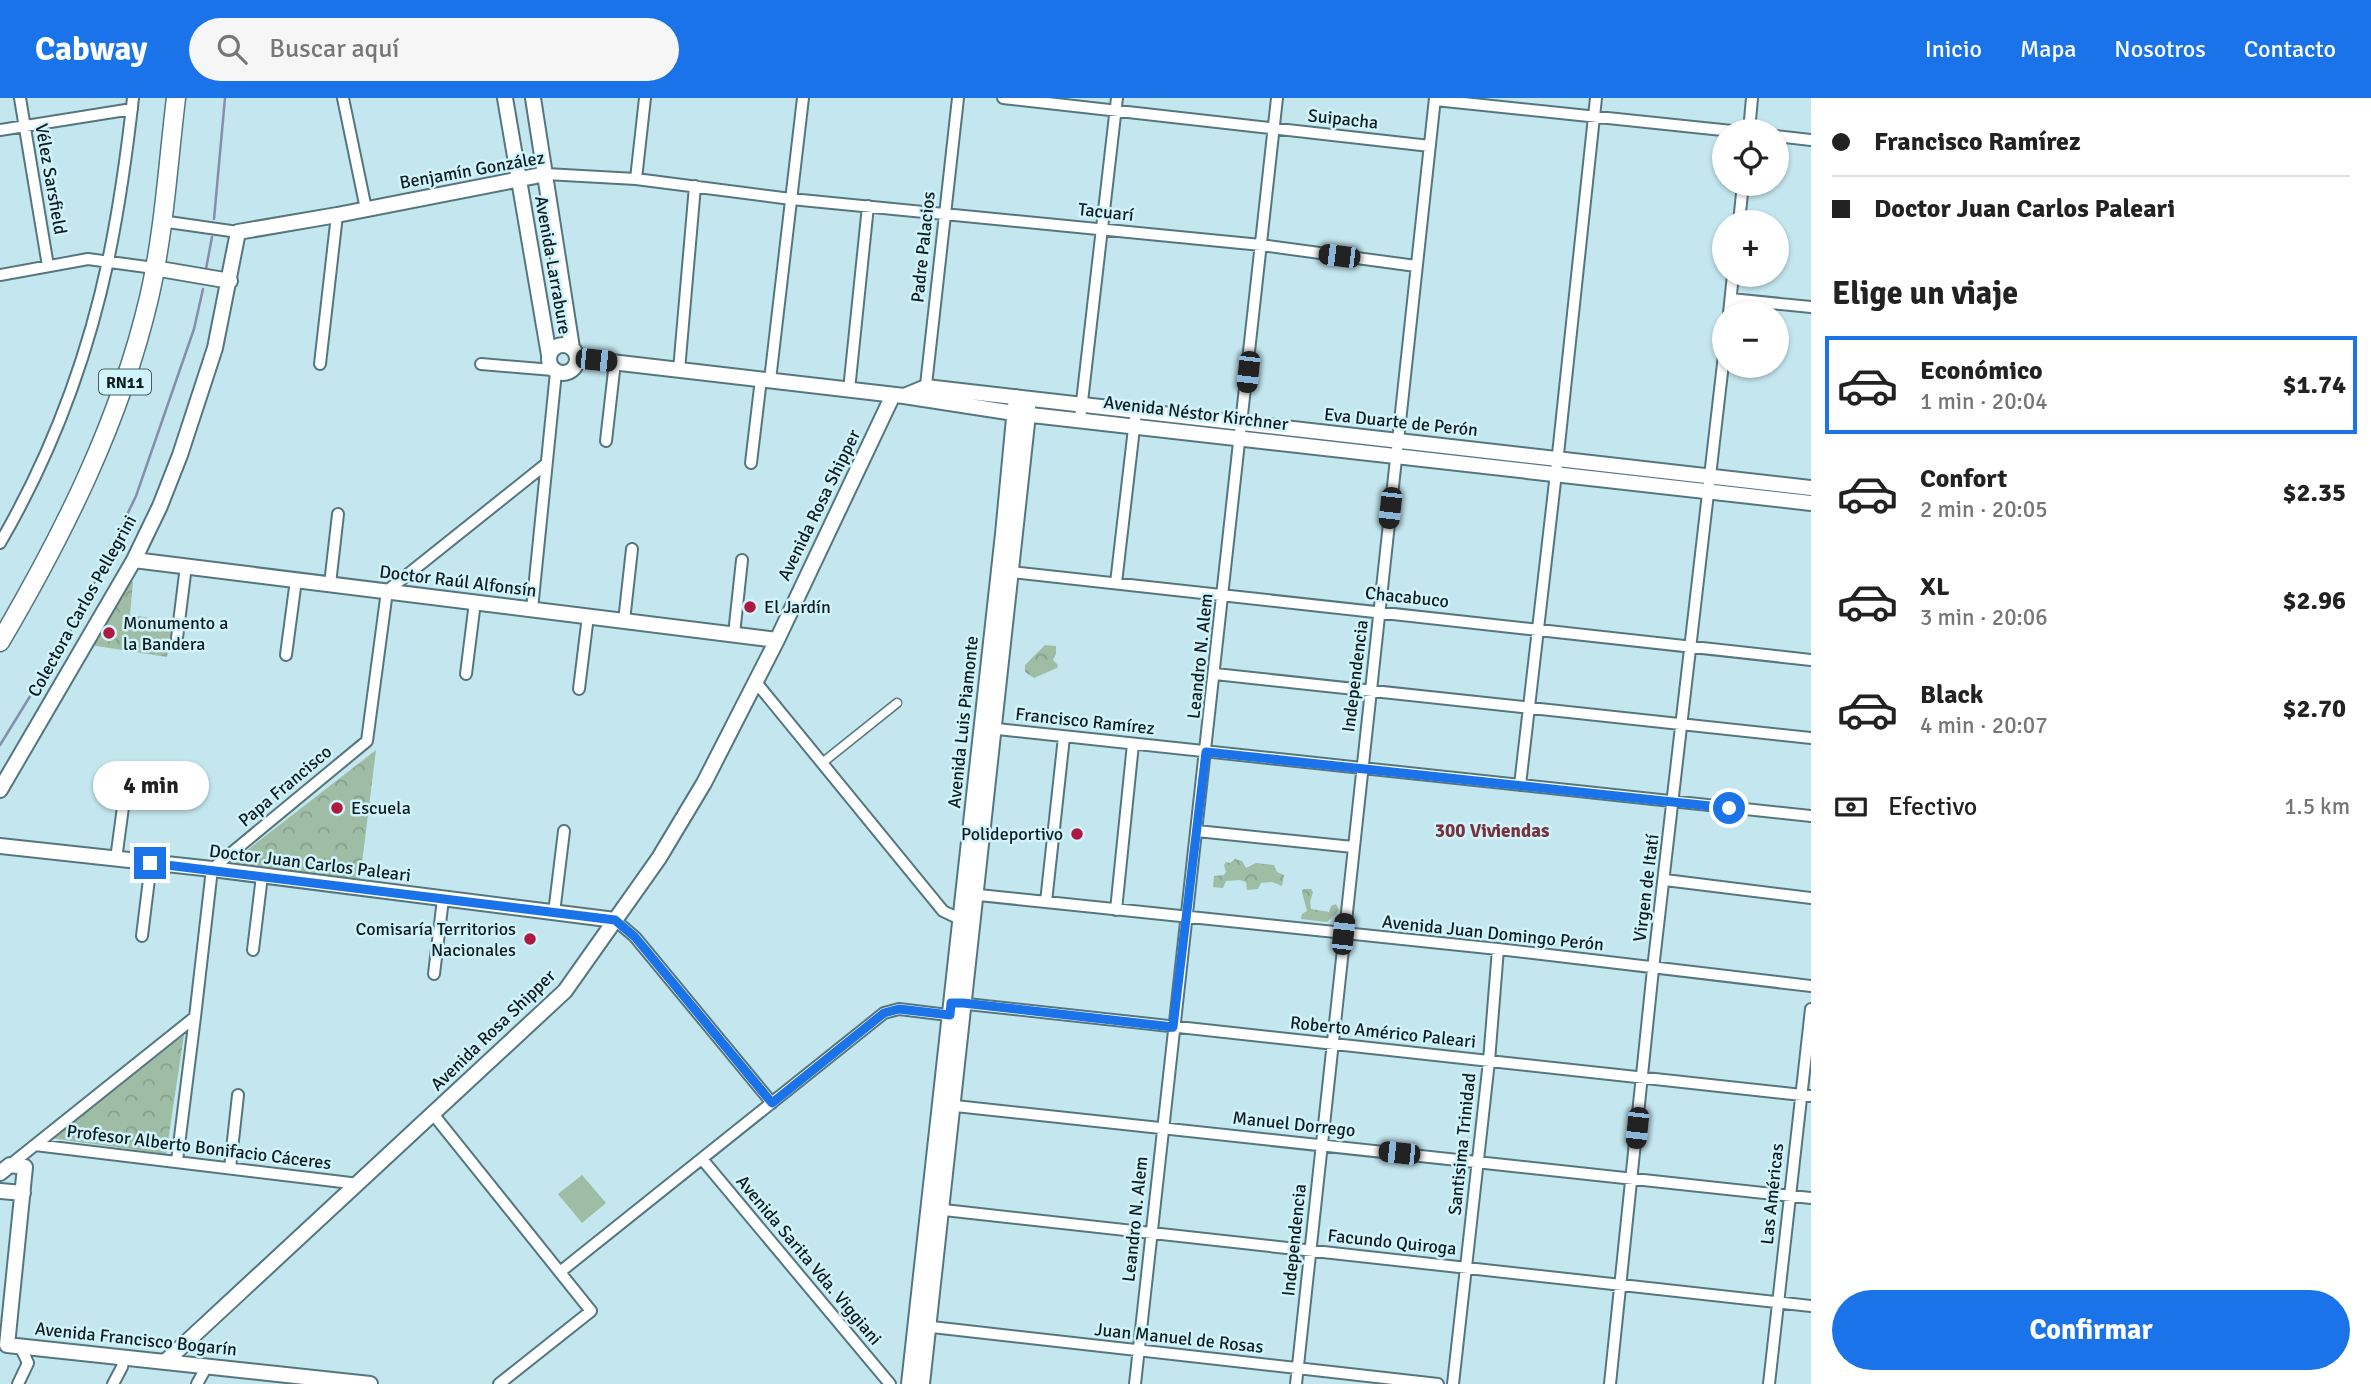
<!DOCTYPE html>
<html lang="es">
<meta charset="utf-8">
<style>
body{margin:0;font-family:Signika,sans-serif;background:#f6f6f6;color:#222;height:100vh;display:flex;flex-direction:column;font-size:26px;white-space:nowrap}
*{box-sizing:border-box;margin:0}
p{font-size:23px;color:#767676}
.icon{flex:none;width:38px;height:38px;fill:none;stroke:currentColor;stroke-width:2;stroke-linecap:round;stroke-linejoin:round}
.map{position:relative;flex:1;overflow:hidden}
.details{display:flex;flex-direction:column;background:#fff;width:560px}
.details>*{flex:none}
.hud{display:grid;align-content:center;height:154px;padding:0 21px;background:#fff}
.tools{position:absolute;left:1712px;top:21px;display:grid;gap:14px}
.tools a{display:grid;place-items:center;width:77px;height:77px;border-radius:50%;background:#fff;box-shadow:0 2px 5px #0004;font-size:35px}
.end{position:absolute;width:32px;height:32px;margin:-16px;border:9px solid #1a73e8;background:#fff;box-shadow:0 0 0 4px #fff}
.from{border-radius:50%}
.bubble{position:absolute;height:49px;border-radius:24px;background:#fff;box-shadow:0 2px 5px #0004;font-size:23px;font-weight:800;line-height:49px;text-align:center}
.car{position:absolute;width:21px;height:42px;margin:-21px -10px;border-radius:9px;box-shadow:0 0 5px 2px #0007;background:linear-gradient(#222 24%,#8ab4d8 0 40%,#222 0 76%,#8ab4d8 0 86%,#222 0)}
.hud b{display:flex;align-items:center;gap:24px;height:66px;font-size:26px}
.hud b+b{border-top:2px solid #e0e0e0}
.hud i{width:18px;height:18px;background:#222}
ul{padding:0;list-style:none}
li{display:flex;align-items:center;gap:21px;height:98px;margin:0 14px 10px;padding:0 7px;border:4px solid transparent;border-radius:0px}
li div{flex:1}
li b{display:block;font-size:26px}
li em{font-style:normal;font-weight:800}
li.active{border-color:#1a73e8}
li>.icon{width:63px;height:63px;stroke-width:1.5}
h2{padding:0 21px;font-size:32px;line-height:84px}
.pay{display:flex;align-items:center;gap:18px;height:77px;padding:0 21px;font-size:26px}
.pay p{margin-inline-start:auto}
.button{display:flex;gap:14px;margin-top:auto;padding:14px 21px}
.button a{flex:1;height:80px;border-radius:42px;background:#1a73e8;color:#fff;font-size:28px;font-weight:800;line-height:80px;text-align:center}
header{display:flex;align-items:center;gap:42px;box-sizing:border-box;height:98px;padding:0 35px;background:#1a73e8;color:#fff}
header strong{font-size:33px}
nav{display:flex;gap:38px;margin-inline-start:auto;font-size:24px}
.search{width:490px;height:63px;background:#f6f6f6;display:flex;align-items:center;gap:18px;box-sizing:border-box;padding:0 24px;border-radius:38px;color:#767676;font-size:26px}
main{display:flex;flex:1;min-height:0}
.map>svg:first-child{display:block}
.forest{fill:url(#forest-crowns)}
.pitch{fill:#9fbca5}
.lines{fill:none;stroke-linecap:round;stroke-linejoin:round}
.stream{stroke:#868eab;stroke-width:2.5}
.pedestrian-casing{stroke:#56767e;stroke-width:11}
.minor-casing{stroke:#56767e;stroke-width:14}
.tertiary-casing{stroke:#56767e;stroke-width:18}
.trunk-casing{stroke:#56767e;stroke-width:21}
.pedestrian{stroke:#fff;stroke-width:8}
.minor{stroke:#fff;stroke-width:10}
.tertiary{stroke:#fff;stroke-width:14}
.trunk{stroke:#fff;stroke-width:18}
.route{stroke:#1a73e8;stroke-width:9}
.poi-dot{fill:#ad193f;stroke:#d0f3fc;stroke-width:2.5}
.labels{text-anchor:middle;stroke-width:5;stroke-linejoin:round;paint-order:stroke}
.shield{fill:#d0f3fc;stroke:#4a5d62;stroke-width:2}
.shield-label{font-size:16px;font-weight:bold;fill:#101d20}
.street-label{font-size:18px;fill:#101d20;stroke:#d0f3fc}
.poi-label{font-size:18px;fill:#101d20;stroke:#d0f3fc;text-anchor:start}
.neighbourhood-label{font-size:19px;font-weight:bold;fill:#79323b;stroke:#d0f3fc}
</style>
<header>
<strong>Cabway</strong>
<div class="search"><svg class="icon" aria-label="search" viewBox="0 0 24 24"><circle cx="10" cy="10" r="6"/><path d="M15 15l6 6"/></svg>Buscar aquí</div>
<nav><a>Inicio</a><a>Mapa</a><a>Nosotros</a><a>Contacto</a></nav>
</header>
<main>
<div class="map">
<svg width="1811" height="1286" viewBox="0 0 1811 1286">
<defs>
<pattern id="forest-crowns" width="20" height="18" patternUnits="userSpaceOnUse" patternTransform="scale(1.75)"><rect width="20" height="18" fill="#9fbca5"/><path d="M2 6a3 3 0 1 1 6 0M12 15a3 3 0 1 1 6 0" fill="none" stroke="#88a18e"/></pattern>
</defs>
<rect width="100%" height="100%" fill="#c3e6ef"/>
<path class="forest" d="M 127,480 L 133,484 L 130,517 L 172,523 L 167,559 L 90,547 Z
M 1045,547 L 1056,548 L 1056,556 L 1053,562 L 1058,567 L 1057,570 L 1034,580 L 1025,574 L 1025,567 Z
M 376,652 L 360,781 L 228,767 Z
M 1235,761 L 1242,763 L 1246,770 L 1256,765 L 1274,767 L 1277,774 L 1284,777 L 1282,788 L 1272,784 L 1261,785 L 1258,791 L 1247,792 L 1246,784 L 1240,782 L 1226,783 L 1223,790 L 1213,789 L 1214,778 L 1224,777 L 1226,774 L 1224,767 L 1226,764 L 1230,765 Z
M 1303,791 L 1311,791 L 1313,794 L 1310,804 L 1311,811 L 1329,814 L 1331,808 L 1336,806 L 1339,812 L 1327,824 L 1301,821 L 1302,816 L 1307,813 L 1302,794 Z
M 184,937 L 166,1056 L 50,1040 Z"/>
<path class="pitch" d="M 323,701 L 354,704 L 353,722 L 321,719 Z
M 582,1077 L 606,1105 L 582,1125 L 558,1096 Z"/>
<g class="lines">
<path class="stream" d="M 214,121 L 225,0
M 206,171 L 212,139
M 0,647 L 74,527 L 136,398 L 194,231 L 203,191"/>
<g class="pedestrian-casing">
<path id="pedestrian" d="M 822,665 L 897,605"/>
</g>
<g class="minor-casing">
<path id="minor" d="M 20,0 L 48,168
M 343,0 L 366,111
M 1003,0 L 1430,48
M 1435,2 L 1732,33
M 0,32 L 132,11
M 1749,33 L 1752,0
M 1776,38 L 1811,42
M 546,76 L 636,81 L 791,101 L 1261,147 L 1416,168
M 636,81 L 645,0
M 161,123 L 238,134
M 1739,124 L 1743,86
M 0,177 L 88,161 L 154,170
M 1731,201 L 1811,209
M 1729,215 L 1733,177
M 320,266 L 337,117
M 481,266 L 553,272
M 679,272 L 695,88
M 770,282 L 803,0
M 849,292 L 868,108
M 925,296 L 958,0
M 1080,321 L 1117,0
M 606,343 L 615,264
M 751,365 L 761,281
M 0,445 C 50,359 87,261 108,163 C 119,110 127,54 133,0
M 1003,473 L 1811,562
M 1116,485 L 1136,313
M 330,486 L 338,416
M 532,511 L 556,274
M 624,523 L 632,451
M 734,536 L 742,462
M 177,540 L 186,468
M 286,557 L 296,482
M 466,576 L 475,504
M 1215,576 L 1811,640
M 755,583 L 943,813 L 966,824
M 579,591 L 588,518
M 988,630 L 1811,718
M 1520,687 L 1556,375 L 1596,0
M 1197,733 L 1353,749
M 116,761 L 126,687
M 1665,782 L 1811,800
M 969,796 L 1498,851 L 1811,888
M 1046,804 L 1064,639
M 1116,812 L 1133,646
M 554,815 L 564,733
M 615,822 L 635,839 L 772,1005
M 142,838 L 151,765
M 253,852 L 262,778
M 434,876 L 443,801
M 958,905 L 1811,998
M 946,1007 L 1811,1100
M 433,1016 L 591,1213 L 499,1286
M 35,1047 L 359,1086
M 702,1061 L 890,1286
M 177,1063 L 195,919
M 10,1067 L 195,919 L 212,771 L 367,643 L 387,493 L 546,366
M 230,1070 L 238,997
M 935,1111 L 1811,1208
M 560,1174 L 884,915 L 899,911 L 956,918
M 923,1228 L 1438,1286
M 18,1286 L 28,1265 L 20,1248
M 113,1286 L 122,1269 L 124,1259
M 197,1286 L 207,1268
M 1135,1286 L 1277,0
M 1296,1286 L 1435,0
M 1453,1286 L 1489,963 L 1498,851
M 1610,1286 L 1653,871 L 1724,257
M 1769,1286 L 1811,911"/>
</g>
<g class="tertiary-casing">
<path id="tertiary" d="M 505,0 L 549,257
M 533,0 L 572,250
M 154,170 L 230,183
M549 261a14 14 0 1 1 28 0a14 14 0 1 1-28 0Z
M 577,260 L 904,298 L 1014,315 L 1811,405
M 904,298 L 926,289 L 1811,390
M 134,462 L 777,542
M 0,692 L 134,462 L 160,408 L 180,357 L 215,250 L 238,134 L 337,117 L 546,76
M 0,748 L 212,771 L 615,822
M 0,1075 L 10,1067 L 25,1069 L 7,1247 L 370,1286
M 0,1093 L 23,1095
M 165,1264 L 565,893 L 659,760 L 704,685 L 777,542 L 893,297
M 909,1286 L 1003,436 L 1016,299
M 922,1286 L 1028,316 L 1028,301"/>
</g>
<g class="trunk-casing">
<path id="trunk" d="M 0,544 C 64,435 120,323 149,200 C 164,135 168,66 176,0"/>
</g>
<use href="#pedestrian" class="pedestrian"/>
<use href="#minor" class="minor"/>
<use href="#tertiary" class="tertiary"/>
<use href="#trunk" class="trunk"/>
</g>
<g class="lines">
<path class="route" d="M 150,765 L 615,822 L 635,839 L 772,1005 L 884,915 L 899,911 L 950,917 L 951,905 L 963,905 L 1173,929 L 1206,654 L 1729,710"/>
</g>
<g class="poi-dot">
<circle cx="750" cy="509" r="7"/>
<circle cx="109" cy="535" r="7"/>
<circle cx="337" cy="710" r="7"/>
<circle cx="1077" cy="736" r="7"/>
<circle cx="530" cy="841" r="7"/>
</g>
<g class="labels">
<rect class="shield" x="99" y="271.5" width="52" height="25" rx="5"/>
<g class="shield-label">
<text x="125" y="290">RN11</text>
</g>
<g class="street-label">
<text transform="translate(1343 21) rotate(6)" y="6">Suipacha</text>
<text transform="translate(472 72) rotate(-10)" y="6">Benjamín González</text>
<text transform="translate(51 81) rotate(80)" y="6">Vélez Sarsfield</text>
<text transform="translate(1106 114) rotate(6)" y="6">Tacuarí</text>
<text transform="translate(923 149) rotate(-84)" y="6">Padre Palacios</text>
<text transform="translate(553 167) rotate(80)" y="6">Avenida Larrabure</text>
<text transform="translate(1196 315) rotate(7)" y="6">Avenida Néstor Kirchner</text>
<text transform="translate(1401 324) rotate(6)" y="6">Eva Duarte de Perón</text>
<text transform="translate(819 407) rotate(-64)" y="6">Avenida Rosa Shipper</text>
<text transform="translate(458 483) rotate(7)" y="6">Doctor Raúl Alfonsín</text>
<text transform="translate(1407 499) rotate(6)" y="6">Chacabuco</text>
<text transform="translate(82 508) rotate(-61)" y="6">Colectora Carlos Pellegrini</text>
<text transform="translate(1200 558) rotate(-84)" y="6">Leandro N. Alem</text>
<text transform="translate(1355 578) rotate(-83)" y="6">Independencia</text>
<text transform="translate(1085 623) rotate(6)" y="6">Francisco Ramírez</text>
<text transform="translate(963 624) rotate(-84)" y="6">Avenida Luis Piamonte</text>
<text transform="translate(285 688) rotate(-40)" y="6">Papa Francisco</text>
<text transform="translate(310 765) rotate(7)" y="6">Doctor Juan Carlos Paleari</text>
<text transform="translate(1646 790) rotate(-83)" y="6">Virgen de Itatí</text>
<text transform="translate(1493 835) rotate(6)" y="6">Avenida Juan Domingo Perón</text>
<text transform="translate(493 932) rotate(-44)" y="6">Avenida Rosa Shipper</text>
<text transform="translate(1383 934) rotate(6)" y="6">Roberto Américo Paleari</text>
<text transform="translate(1294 1026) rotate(6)" y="6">Manuel Dorrego</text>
<text transform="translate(1462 1046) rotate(-84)" y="6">Santisima Trinidad</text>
<text transform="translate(199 1049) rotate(7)" y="6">Profesor Alberto Bonifacio Cáceres</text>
<text transform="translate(1772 1096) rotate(-84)" y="6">Las Américas</text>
<text transform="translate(1135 1121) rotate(-84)" y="6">Leandro N. Alem</text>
<text transform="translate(1294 1142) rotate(-84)" y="6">Independencia</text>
<text transform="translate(1392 1144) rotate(6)" y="6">Facundo Quiroga</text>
<text transform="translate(809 1162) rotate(50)" y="6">Avenida Sarita Vda. Viggiani</text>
<text transform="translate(1179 1240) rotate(6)" y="6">Juan Manuel de Rosas</text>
<text transform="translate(136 1241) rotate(6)" y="6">Avenida Francisco Bogarín</text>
</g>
<g class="poi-label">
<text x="764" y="515">El Jardín</text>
<text x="123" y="531">Monumento a<tspan x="123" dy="21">la Bandera</tspan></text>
<text x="351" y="716">Escuela</text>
<text x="1063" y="742" text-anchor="end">Polideportivo</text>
<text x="516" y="837" text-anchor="end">Comisaría Territorios<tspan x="516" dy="21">Nacionales</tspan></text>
</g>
<g class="neighbourhood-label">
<text x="1492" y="739">300 Viviendas</text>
</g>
</g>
</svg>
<div class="tools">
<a><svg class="icon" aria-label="locate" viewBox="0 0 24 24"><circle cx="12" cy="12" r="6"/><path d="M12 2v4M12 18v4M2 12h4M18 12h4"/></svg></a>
<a>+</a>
<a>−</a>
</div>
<i class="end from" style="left:1729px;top:710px"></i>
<i class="end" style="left:150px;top:765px"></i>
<div class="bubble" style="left:93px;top:663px;width:116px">4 min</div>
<i class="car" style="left:1339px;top:158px;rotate:277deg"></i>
<i class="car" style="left:596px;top:262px;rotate:96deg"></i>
<i class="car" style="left:1248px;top:274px;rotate:186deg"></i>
<i class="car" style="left:1390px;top:410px;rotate:186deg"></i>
<i class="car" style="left:1343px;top:836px;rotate:6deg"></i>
<i class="car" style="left:1637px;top:1030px;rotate:186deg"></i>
<i class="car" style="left:1399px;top:1055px;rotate:276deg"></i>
</div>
<section class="details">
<div class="hud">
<b><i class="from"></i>Francisco Ramírez</b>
<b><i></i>Doctor Juan Carlos Paleari</b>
</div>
<h2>Elige un viaje</h2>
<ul>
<li class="active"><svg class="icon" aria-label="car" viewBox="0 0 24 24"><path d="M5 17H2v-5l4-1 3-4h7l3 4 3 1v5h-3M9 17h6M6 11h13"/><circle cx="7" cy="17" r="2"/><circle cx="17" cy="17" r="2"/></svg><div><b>Económico</b><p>1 min · 20:04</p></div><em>$1.74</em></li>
<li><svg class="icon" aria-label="car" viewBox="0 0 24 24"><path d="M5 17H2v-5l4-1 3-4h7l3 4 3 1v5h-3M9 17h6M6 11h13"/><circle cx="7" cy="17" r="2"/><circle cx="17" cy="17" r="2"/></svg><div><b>Confort</b><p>2 min · 20:05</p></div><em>$2.35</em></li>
<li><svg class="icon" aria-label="car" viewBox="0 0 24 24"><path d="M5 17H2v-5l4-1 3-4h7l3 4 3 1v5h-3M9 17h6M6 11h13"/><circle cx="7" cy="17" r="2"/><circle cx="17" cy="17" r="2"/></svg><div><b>XL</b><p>3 min · 20:06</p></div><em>$2.96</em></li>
<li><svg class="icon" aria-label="car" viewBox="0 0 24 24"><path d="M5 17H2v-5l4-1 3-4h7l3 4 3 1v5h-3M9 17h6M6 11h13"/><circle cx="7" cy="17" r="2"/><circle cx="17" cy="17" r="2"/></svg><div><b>Black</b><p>4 min · 20:07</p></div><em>$2.70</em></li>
</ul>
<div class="pay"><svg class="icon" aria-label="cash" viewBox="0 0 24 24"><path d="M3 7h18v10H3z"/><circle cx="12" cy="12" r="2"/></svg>Efectivo<p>1.5 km</p></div>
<div class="button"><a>Confirmar</a></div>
</section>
</main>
